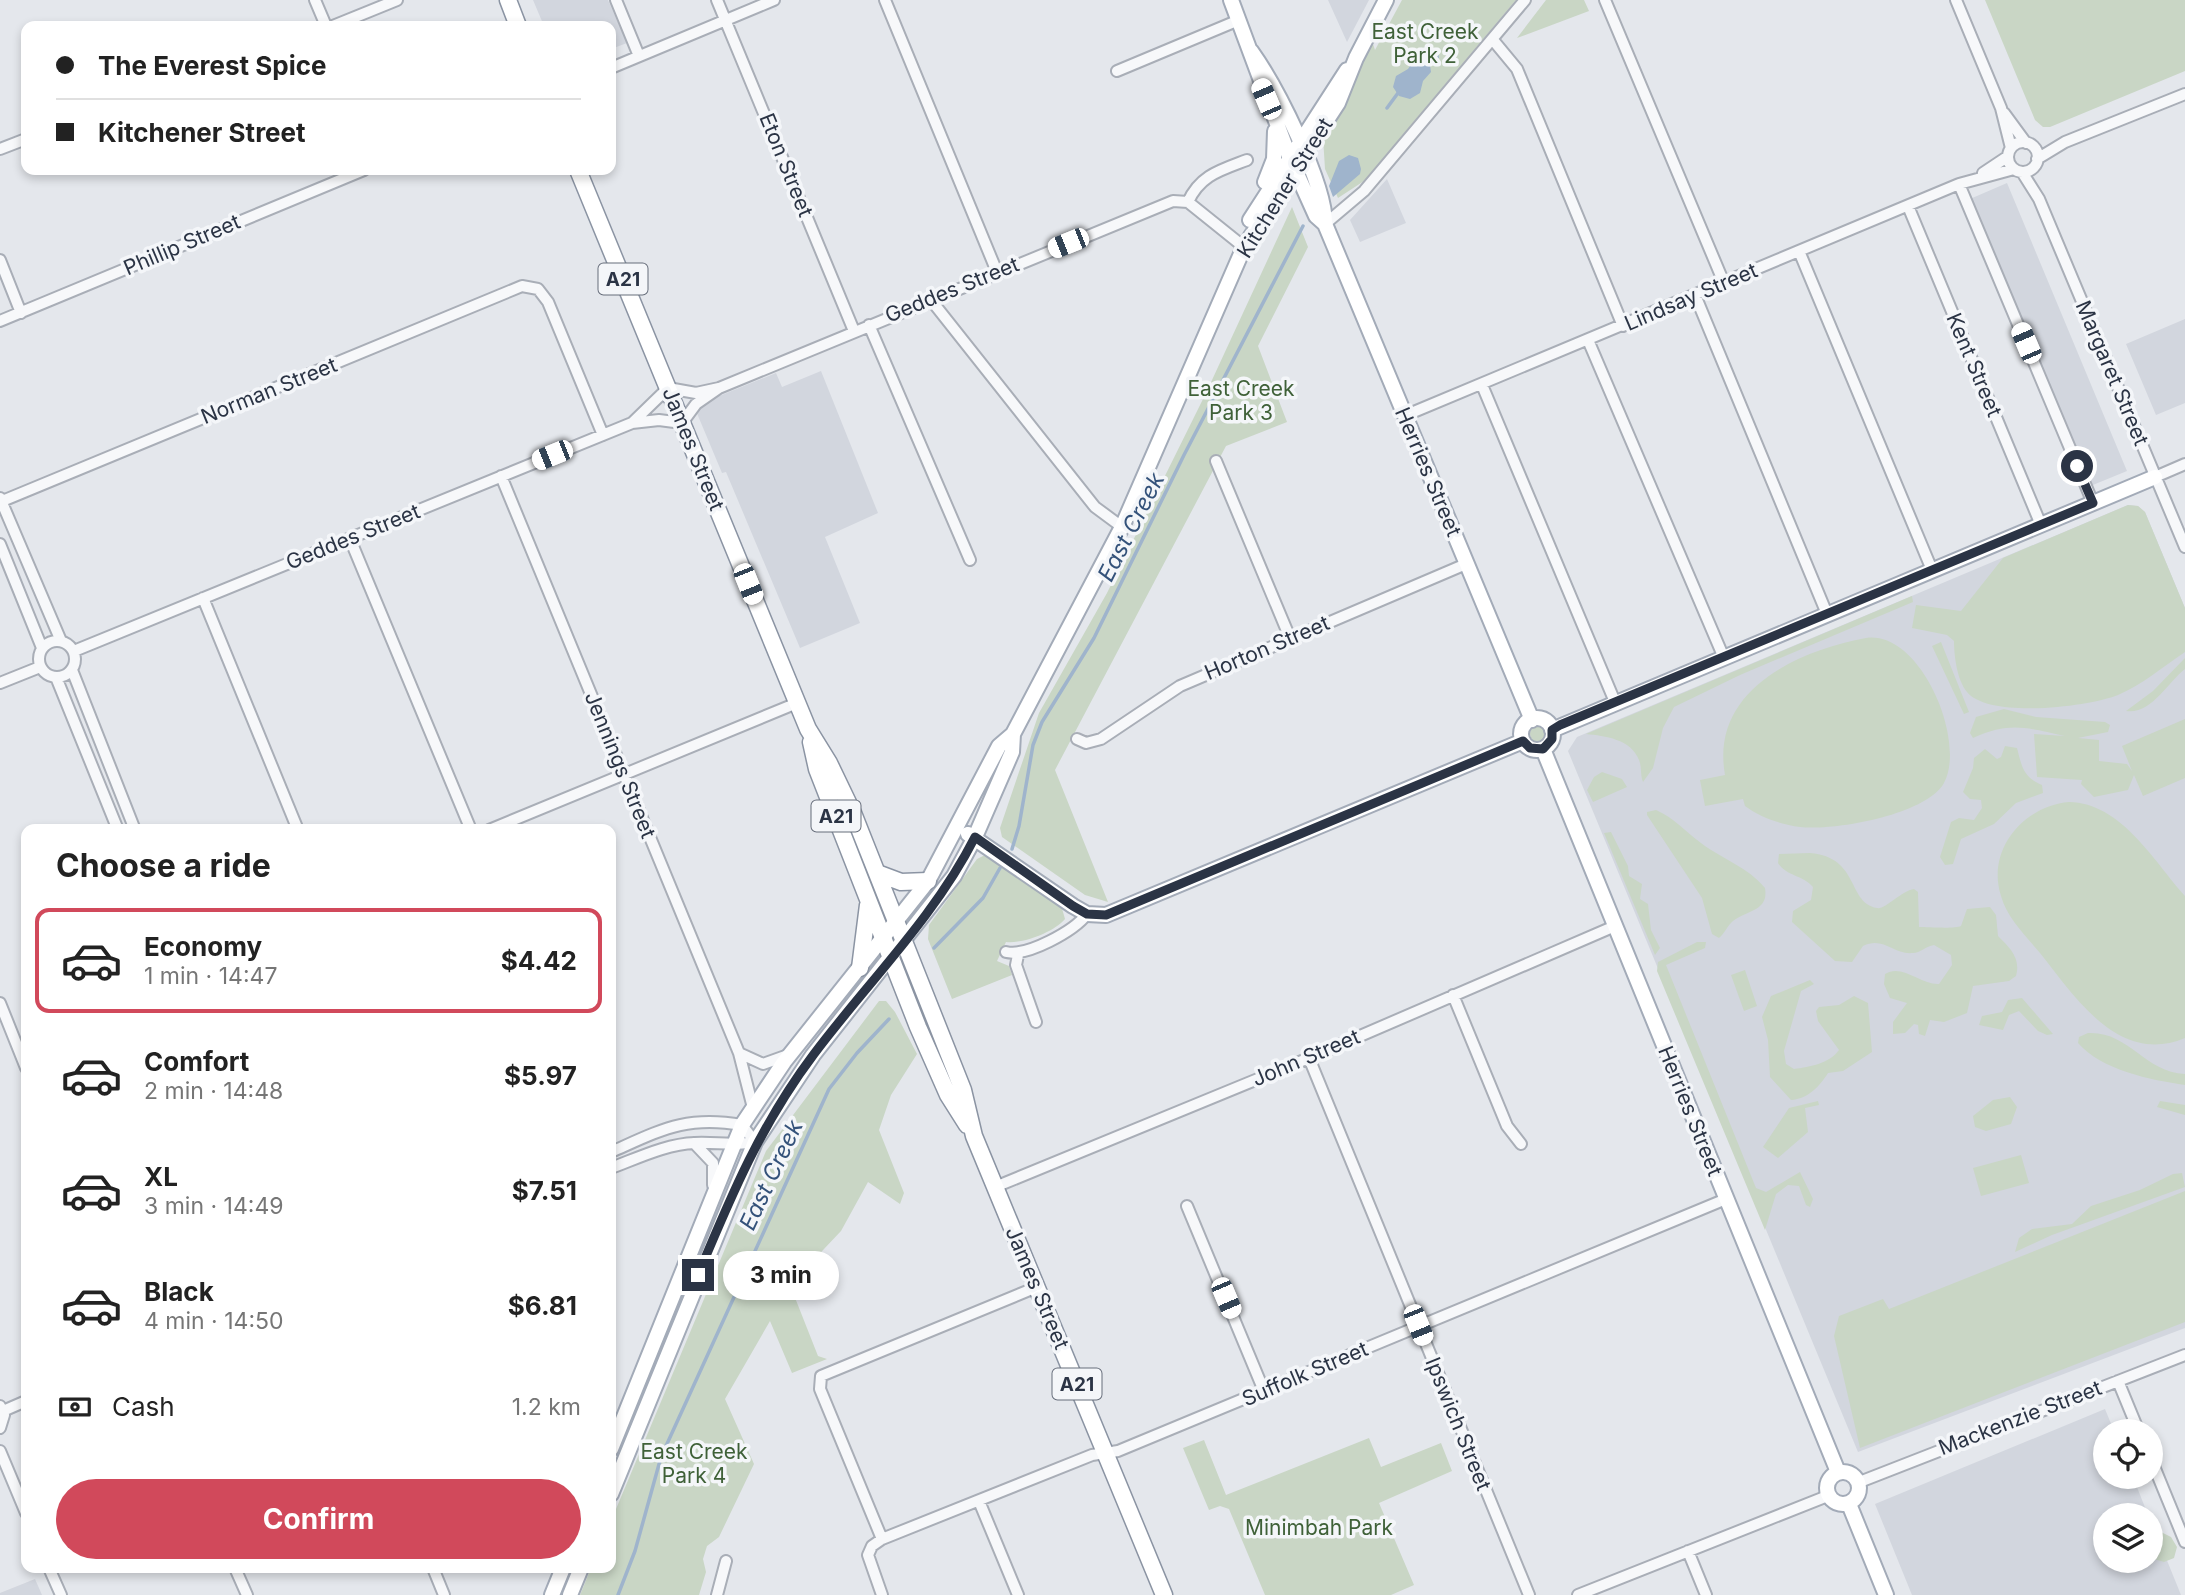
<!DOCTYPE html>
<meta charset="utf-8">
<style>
body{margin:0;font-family:Inter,sans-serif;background:#f6f6f6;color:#222;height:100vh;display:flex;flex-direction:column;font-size:26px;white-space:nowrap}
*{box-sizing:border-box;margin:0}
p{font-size:23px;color:#767676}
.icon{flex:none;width:38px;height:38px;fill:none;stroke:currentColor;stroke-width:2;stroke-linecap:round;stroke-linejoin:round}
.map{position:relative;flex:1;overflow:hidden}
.side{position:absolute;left:21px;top:824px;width:595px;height:749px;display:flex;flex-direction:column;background:#fff;border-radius:14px;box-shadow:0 4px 10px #0003}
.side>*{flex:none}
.hud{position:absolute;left:21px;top:21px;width:595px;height:154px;border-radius:14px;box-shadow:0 4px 10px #0003;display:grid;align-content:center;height:154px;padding:0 35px;background:#fff}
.buttons{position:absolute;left:2093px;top:1419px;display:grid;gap:14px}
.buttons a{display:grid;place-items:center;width:70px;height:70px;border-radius:50%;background:#fff;box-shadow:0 4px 10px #0003;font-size:35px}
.end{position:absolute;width:32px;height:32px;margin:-16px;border:9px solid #2b3445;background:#fff;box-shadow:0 0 0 4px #fff}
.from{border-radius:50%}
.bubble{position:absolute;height:49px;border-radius:24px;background:#fff;box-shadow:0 4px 10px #0003;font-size:23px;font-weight:700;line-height:49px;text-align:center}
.car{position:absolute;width:21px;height:42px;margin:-21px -10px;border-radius:9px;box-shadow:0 0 5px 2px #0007;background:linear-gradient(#fff 24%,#345 0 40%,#fff 0 76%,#345 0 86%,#fff 0)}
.hud b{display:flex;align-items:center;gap:24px;height:66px;font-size:26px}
.hud b+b{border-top:2px solid #e0e0e0}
.hud i{width:18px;height:18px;background:#222}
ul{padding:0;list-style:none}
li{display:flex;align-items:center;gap:21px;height:105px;margin:0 14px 10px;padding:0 21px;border:4px solid transparent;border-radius:14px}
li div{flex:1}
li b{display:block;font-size:26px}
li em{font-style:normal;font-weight:700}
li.current{border-color:#d1495b}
li>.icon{width:63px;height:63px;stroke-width:1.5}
h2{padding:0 35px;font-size:32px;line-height:84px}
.pay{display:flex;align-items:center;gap:18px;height:77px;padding:0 35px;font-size:26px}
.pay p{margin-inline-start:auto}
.primary-button{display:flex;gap:14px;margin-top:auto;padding:14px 35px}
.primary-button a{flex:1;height:80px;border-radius:42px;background:#d1495b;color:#fff;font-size:28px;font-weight:700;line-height:80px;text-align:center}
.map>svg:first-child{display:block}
.built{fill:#d2d6de}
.green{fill:#c9d6c5}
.water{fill:#9fb4cc}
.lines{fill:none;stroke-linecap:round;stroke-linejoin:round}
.stream{stroke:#9fb4cc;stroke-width:3.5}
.minor-casing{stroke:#a9aeb7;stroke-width:14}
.major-casing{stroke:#a3abb8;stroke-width:18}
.highway-casing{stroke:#8b94a3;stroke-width:19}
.minor{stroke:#f7f8fa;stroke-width:10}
.major{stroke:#fff;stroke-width:14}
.highway{stroke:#fff;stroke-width:16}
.route{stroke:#2b3445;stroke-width:9}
.labels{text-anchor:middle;stroke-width:7;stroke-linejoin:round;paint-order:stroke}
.shield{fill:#f4f6f9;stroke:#676e7b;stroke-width:2}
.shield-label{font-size:19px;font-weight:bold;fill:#2b3445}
.park-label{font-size:21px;fill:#3f6138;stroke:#f4f6f9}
.street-label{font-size:21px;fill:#2b3445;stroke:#f4f6f9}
.water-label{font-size:23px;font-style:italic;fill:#34527a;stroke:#f4f6f9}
</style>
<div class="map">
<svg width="2185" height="1595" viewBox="0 0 2185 1595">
<rect width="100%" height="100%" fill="#e4e7ec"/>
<path class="built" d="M 533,0 L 608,0 L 627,43 L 611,49 L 611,26 L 544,26 Z
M 1328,0 L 1369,0 L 1347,42 Z
M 1387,179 L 1406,223 L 1360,242 L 1350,220 Z
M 2007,183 L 2127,471 L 2088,487 L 1963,202 Z
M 2185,319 L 2185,403 L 2156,415 L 2126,344 Z
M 821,371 L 878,513 L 825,537 L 860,623 L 800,648 L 726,472 L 722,473 L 696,411 L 702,403 L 776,373 L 782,387 Z
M 2128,505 L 2138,506 L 2145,512 L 2185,608 L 2185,1328 L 1858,1452 L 1568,751 L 1577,737 Z
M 2105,1409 L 2114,1431 L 2105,1432 L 2105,1477 L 2133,1477 L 2148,1515 L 2105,1516 L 2105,1561 L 2151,1561 L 2151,1521 L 2181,1595 L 1912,1595 L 1875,1504 Z
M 35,1579 L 42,1595 L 0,1595 L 0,1593 Z"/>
<path class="green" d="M 1402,0 L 1516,0 L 1364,181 L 1338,198 L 1325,169 L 1323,137 L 1372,41 L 1375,50 Z
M 1546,0 L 1584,0 L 1589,11 L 1517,38 Z
M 1985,0 L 2185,0 L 2185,71 L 2050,127 L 2043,127 L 2035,120 Z
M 1292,207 L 1308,247 L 1258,346 L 1287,422 L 1226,446 L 1055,770 L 1108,902 L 1085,895 L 1002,837 L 1000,828 L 1039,713 L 1107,593 L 1206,393 Z
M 2128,505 L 2138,506 L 2145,512 L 2185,608 L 2185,652 C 2164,666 2142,685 2118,695 C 2088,707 1989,719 1967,692 C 1957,680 1954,656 1954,641 L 1947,635 L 1912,628 L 1916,605 L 1961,611 L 2003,558 Z
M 1912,596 L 1913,602 L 1740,675 L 1674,707 L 1663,728 L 1653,768 L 1643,782 C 1640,775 1642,767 1639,760 C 1631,739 1605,736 1586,734 Z
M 1866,638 C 1920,630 1967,740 1944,783 C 1926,815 1834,831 1800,827 C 1780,824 1761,818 1745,806 L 1743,799 L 1705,806 L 1700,780 L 1725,775 C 1710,691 1796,651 1866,638 Z
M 1941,642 L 1969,712 L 1964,714 L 1932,646 Z
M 2185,658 L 2185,669 C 2168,682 2151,715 2126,711 L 2153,691 Z
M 2004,709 L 2036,717 L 2105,722 L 2110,725 L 2108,732 L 2078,738 L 2099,740 L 2099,761 L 2127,764 L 2132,771 L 2122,746 L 2185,719 L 2185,778 L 2143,796 L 2134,775 L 2128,790 L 2094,797 L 2081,784 L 2082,780 L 2037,777 L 2034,734 L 2065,736 C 2027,728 2011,721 1973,738 L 1970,733 L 1976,717 Z
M1530 734a8 8 0 1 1 16 0a8 8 0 1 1-16 0Z
M 2005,746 L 2017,748 C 2022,767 2023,777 2042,785 L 2043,793 L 2016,803 L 1994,824 L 1961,839 L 1953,864 L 1945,865 L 1940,857 L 1951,822 L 1959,818 L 1974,820 L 1982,808 L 1981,800 L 1970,799 L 1963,792 L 1973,768 L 1974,758 L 1985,749 L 1997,759 L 2001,757 Z
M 1602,772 L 1622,779 L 1627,787 L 1593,802 L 1587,790 L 1594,777 Z
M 2069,802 C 2121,803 2153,860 2185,896 L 2185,1038 C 2119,1066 2075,997 2040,953 C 2026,936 2007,918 2001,896 C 1986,849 2024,806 2069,802 Z
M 1656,810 C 1674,818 1685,831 1701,843 C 1722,859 1748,867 1765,888 C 1769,911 1747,910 1733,921 C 1727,926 1725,933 1719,938 L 1712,934 L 1702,898 L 1647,815 L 1647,812 Z
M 1611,832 L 1628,866 L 1629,876 L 1642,884 L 1640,899 L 1648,904 L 1651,930 L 1660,948 L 1655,955 L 1604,833 Z
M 1810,853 C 1860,857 1847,903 1877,908 C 1885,910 1901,891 1914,889 L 1918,892 L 1919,927 C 1928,927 1955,929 1961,926 L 1967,909 L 1990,907 L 1996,915 L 1998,936 C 2010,948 2021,958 2016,976 L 2009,981 L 1973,986 L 1967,1013 L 1944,1022 L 1930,1020 L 1925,1036 L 1919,1034 L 1918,1025 L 1914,1024 L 1905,1033 L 1893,1034 L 1893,1022 L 1907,1003 L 1890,998 L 1884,984 L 1885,974 C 1902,963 1921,985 1939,984 L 1952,965 L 1951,955 L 1934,945 C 1926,946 1920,953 1913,953 C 1893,955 1884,936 1863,946 L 1852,962 L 1835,961 L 1792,922 L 1793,911 L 1811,900 L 1813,887 C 1803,875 1786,876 1778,863 L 1779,854 Z
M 983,856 L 989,856 L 1061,905 L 1065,919 C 1054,932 1023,944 1006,942 L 997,961 L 1009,966 L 1012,975 L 952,999 L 928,939 L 929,925 L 977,859 Z
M 1697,942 L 1706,942 L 1705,948 L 1666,965 L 1756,1188 L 1766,1192 L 1800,1172 L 1813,1199 L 1810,1207 L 1806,1205 L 1799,1186 L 1788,1185 L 1776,1194 L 1765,1230 L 1657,971 L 1658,962 Z
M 1745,970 L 1757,1006 L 1744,1011 L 1731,975 Z
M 1810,980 L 1814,984 L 1801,991 L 1784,1051 L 1786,1064 L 1794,1069 C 1810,1067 1830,1063 1839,1050 L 1818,1021 L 1816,1011 L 1819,1007 L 1839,1005 L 1854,996 L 1868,1003 L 1872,1052 L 1843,1071 L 1828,1073 C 1820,1086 1808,1099 1791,1100 L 1770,1077 L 1768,1040 L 1762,1017 L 1771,996 Z
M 2022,998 L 2053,1034 L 2047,1035 L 2038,1031 L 2019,1011 L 2009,1015 L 2003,1030 L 1979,1025 L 1982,1016 L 2002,1012 L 2008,1000 Z
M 879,1001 L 886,1001 L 895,1012 L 917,1054 L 891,1095 L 879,1130 L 904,1193 L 900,1204 L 868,1182 L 841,1231 L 790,1285 L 818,1356 L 827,1359 L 792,1373 L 770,1321 L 725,1399 L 754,1464 L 719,1537 L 707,1546 L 703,1559 L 706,1572 L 699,1595 L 580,1595 L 591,1568 L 611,1568 L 611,1521 L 766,1151 Z
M 2088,1033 C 2129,1031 2144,1072 2185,1074 L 2185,1085 C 2151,1080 2101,1070 2078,1043 L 2079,1037 Z
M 2010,1097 L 2017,1107 L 2011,1124 L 1986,1131 L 1975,1127 L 1973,1116 L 1993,1100 Z
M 1818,1101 L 1819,1105 L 1805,1108 L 1808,1132 L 1778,1158 L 1763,1147 L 1789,1108 Z
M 2160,1101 L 2185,1105 L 2185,1115 L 2157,1107 Z
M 2021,1155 L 2029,1183 L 1981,1196 L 1973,1168 Z
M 2182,1173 L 2185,1187 L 2052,1235 L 2015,1252 L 2019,1238 L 2032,1229 L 2072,1224 L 2091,1206 L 2140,1190 L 2173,1174 Z
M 2185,1191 L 2185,1322 L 1860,1448 L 1834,1336 L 1839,1316 L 1883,1299 L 1889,1309 Z
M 1369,1438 L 1381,1467 L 1441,1443 L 1452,1471 L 1379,1503 L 1414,1585 L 1391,1595 L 1265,1595 L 1229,1509 L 1220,1506 L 1209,1510 L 1183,1448 L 1204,1440 L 1226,1495 Z
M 2161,1532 L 2171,1537 L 2177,1547 L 2174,1558 L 2164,1562 L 2151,1558 L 2151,1537 Z"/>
<path class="water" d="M 1433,48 L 1438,51 L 1439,58 L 1430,65 L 1431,72 L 1423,81 L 1420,93 L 1410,99 L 1399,96 L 1393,87 L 1396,76 L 1408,69 L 1414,60 L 1422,58 L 1425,50 Z
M 1349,155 L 1358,158 L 1361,169 L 1360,174 L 1333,197 L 1329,186 L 1339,161 Z"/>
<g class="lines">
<path class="stream" d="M 1387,108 L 1398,93
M 1012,849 L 1019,826 L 1033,745 L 1042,722 L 1094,638 L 1184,455 L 1303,226
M 934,948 L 983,898 L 1000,868
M 618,1595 L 635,1551 L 661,1457 L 829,1089 L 857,1053 L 889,1019"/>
<g class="minor-casing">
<path id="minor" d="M 315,0 L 326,26
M 616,0 L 639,56
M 717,0 L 854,331
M 885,0 L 997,272
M 1605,0 L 1724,283
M 1956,0 L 2001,108 L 2011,148
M 333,26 L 397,0
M 1493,40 L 1517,69 L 1623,326
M 611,68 L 774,0
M 1117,71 L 1239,20
M 2004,113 L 2026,143
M2008 157a15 15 0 1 1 30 0a15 15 0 1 1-30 0Z
M 0,149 L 26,139
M 2037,159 L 2065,142 L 2185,94
M 2022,172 L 2039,199 L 2185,547
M 1983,173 L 2007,157
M 1959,184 L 2093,503
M 1188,202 C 1200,175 1221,170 1247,160
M 1908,206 L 2041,525
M 1325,224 L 1364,191 L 1525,0
M 1799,251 L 1932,570
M 0,260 L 21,313
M 1695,295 L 1827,614
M 931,300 L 1095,507 L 1122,527
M 0,321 L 364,170
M 869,325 L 970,560
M 1588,340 L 1724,658
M 1482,385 L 1615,702
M 1404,416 L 1959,184 L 2014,169
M 633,422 L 668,388 L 696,393 L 719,388 L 1173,201 L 1188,202 L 1244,247
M 1216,461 L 1290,638
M 501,476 L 739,1053 L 753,1108
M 2155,477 L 2185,464
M 0,498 L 61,641
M 0,502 L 522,286 L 538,289 L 548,302 L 603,435
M 350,539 L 471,830
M 0,544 L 42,648
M 203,598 L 298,830
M39 659a18 18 0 1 1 36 0a18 18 0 1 1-36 0Z
M 74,651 L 632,423 L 659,420 L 682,423 L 696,404 L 719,388
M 72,670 L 135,830
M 56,677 L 118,830
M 0,683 L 40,667
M 1077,739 L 1086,743 L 1101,739 L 1180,686 L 1466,564
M 489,830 L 797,703
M 1006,952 C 1027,957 1074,931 1087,914
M 1018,955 L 1016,965 L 1036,1022
M 1453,995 L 1507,1126 L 1521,1144
M 0,1003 L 26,1068
M 739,1053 L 763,1064 L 788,1055
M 1309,1058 L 1529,1595
M 694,1143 L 713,1163 L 713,1185
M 611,1152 C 661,1130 686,1115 742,1125 L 755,1142 C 734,1146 716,1142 695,1143 C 666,1144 638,1158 611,1168
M 995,1187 L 1309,1058 L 1615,926
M 1187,1206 L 1264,1391
M 2118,1381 L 2139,1432
M 0,1406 L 4,1415 L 0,1428
M 3,1411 L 26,1401
M 0,1451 L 26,1513
M 2151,1459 L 2185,1542
M 1857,1483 L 2185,1355
M 979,1501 L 1018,1595
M 882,1539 L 1092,1455 L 1118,1451 L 1726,1199
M 1688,1551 L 1706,1595
M 49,1568 L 61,1595
M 235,1568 L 247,1595
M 433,1568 L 444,1595
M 717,1595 L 726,1561
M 882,1595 L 868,1555 L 872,1546 L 882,1539 L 820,1389 L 821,1376 L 1037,1287
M 1578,1595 L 1830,1495"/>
</g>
<g class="major-casing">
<path id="major" d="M 1231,0 L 1289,156 L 1316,216 L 1325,224
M 1251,51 C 1276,86 1325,182 1325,224 L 1532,720
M 1265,182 L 1274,159 L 1275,131
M 1250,220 L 1347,70
M1521 734a16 16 0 1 1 32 0a16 16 0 1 1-32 0Z
M 1552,730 L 2155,477
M 1543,749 L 1838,1472
M 968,834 L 1073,906 L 1087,914 L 1106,915 L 1523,741
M 611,1449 L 742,1125 L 784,1062 L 928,881 L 999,746 L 1013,734 L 1122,527 L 1244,247 L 1338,103 L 1356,58 L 1386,0
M1827 1488a16 16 0 1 1 32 0a16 16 0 1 1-32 0Z
M 611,1494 L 755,1142 L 813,1055 L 954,876 L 975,837 L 1012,752 L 1013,734
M 1849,1504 L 1886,1595
M 552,1595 L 563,1568
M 570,1595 L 581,1568"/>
</g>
<g class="highway-casing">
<path id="highway" d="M 508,0 L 518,26
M 578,170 L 808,729 L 829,763 L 853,813 L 963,1090 L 974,1136 L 1164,1595
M 811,742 L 817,769 L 918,1027 L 948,1095 L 967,1125
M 877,873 L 901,882 L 928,881
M 860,968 L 868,905"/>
</g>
<use href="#minor" class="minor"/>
<use href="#major" class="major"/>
<use href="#highway" class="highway"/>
</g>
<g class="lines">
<path class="route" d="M 698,1275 C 731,1196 761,1124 814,1054 C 868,982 934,918 975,837 L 1073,906 L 1087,914 L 1106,915 L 1523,741 L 1530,748 L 1543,749 L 1552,739 L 1552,730 L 1560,725 L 2093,503 L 2077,466"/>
</g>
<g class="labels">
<g class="shield">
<rect x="598.5" y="263.5" width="49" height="31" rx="5"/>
<rect x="811.5" y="800.5" width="49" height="31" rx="5"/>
<rect x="1052.5" y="1368.5" width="49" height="31" rx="5"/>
</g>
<g class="shield-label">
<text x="623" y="286">A21</text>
<text x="836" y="823">A21</text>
<text x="1077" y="1391">A21</text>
</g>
<g class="park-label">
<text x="1425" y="39">East Creek<tspan x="1425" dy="24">Park 2</tspan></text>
<text x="1241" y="396">East Creek<tspan x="1241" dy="24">Park 3</tspan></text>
<text x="694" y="1459">East Creek<tspan x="694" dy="24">Park 4</tspan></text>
<text x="1319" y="1535">Minimbah Park</text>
</g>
<g class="street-label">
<text transform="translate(786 165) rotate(68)" y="7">Eton Street</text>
<text transform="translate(1285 188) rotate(-58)" y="7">Kitchener Street</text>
<text transform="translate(182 245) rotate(-23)" y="7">Phillip Street</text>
<text transform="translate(952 290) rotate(-22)" y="7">Geddes Street</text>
<text transform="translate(1691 297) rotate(-23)" y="7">Lindsay Street</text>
<text transform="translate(1974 365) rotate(67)" y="7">Kent Street</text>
<text transform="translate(2112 373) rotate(67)" y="7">Margaret Street</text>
<text transform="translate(269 391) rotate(-22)" y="7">Norman Street</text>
<text transform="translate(693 449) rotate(68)" y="7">James Street</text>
<text transform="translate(1428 472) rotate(67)" y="7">Herries Street</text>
<text transform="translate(353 537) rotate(-22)" y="7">Geddes Street</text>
<text transform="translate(1267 648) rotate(-23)" y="7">Horton Street</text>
<text transform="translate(620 765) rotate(68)" y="7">Jennings Street</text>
<text transform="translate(1306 1058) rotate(-23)" y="7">John Street</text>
<text transform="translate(1690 1111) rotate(68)" y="7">Herries Street</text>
<text transform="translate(1037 1288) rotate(67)" y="7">James Street</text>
<text transform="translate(1305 1374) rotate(-23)" y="7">Suffolk Street</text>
<text transform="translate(2020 1418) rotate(-21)" y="7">Mackenzie Street</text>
<text transform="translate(1458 1424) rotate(68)" y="7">Ipswich Street</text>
</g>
<g class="water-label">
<text transform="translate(1131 527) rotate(-63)" y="8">East Creek</text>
<text transform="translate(771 1175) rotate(-65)" y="8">East Creek</text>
</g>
</g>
</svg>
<div class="buttons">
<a><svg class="icon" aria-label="locate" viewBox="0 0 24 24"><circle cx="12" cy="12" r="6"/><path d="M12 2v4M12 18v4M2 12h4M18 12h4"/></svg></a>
<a><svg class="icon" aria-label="layers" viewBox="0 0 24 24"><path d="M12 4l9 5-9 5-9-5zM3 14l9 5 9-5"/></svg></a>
</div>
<i class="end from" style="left:2077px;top:466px"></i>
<i class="end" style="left:698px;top:1275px"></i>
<div class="bubble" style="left:723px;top:1251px;width:116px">3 min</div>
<i class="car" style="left:1266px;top:99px;rotate:337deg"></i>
<i class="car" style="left:1068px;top:243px;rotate:248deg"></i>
<i class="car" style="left:2026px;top:343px;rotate:337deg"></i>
<i class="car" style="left:552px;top:455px;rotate:248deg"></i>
<i class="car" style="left:748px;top:584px;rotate:158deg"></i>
<i class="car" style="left:1226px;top:1298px;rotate:157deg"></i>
<i class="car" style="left:1418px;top:1325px;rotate:158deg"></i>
<div class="hud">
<b><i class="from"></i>The Everest Spice</b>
<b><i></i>Kitchener Street</b>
</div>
<section class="side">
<h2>Choose a ride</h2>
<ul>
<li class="current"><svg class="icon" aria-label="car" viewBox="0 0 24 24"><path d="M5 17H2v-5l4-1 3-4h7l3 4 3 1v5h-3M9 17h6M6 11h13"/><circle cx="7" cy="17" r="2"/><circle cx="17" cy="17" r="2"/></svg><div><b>Economy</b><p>1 min · 14:47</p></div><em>$4.42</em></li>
<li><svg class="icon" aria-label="car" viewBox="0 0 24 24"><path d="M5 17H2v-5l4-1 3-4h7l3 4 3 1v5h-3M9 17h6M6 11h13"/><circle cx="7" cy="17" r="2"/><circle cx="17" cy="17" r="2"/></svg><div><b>Comfort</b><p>2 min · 14:48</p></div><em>$5.97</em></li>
<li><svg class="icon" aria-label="car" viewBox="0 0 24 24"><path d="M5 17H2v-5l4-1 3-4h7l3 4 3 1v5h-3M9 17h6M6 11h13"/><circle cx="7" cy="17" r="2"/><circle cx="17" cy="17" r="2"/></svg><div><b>XL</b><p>3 min · 14:49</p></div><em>$7.51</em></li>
<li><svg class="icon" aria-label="car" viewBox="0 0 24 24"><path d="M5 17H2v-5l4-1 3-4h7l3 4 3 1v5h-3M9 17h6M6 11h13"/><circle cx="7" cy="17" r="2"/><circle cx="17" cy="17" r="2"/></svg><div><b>Black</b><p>4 min · 14:50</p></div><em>$6.81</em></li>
</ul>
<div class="pay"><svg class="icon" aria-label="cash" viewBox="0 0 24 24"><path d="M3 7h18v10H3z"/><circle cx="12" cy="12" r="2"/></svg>Cash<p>1.2 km</p></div>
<div class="primary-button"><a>Confirm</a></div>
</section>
</div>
